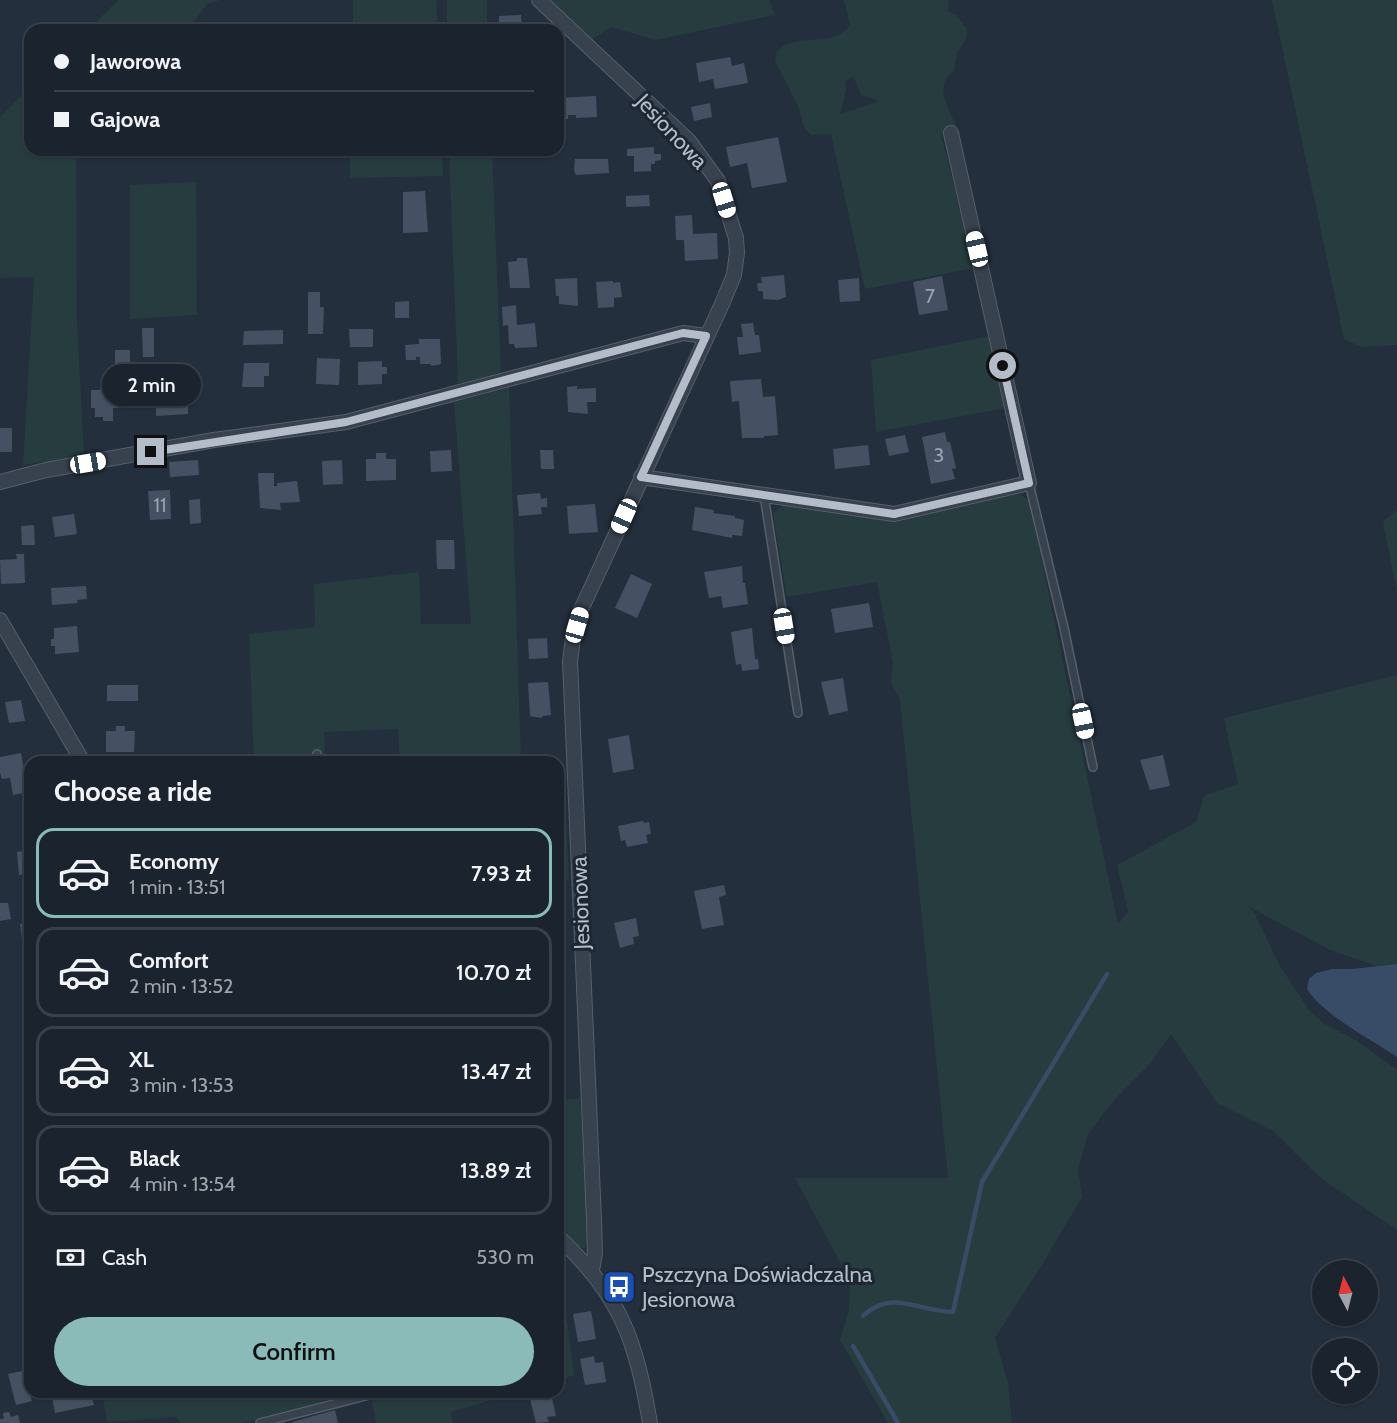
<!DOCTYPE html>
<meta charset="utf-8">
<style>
body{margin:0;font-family:Cabin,sans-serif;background:#242b36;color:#f1f3f6;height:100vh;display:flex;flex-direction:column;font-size:22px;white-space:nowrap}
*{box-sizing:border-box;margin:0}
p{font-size:20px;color:#a0a4aa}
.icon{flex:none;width:33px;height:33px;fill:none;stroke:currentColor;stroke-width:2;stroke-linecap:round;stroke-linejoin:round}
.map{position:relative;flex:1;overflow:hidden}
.details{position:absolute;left:24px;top:756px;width:540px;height:642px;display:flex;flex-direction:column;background:#1b232e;border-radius:18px;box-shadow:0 2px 4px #0004,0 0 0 2px #39404a}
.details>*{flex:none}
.hud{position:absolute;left:24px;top:24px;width:540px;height:132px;border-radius:18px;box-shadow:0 2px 4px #0004,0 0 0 2px #39404a;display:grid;align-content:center;height:132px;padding:0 30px;background:#1b232e}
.needle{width:39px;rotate:353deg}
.fabs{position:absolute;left:1312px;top:1260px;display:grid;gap:12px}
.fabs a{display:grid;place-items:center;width:66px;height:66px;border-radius:50%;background:#1b232e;box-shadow:0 2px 4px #0004,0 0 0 2px #39404a;font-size:30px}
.end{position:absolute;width:27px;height:27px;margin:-14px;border:8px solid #b4bcc9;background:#111;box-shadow:0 0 0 3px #111}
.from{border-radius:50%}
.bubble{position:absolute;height:42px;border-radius:21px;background:#1b232e;box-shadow:0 2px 4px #0004,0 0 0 2px #39404a;font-size:20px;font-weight:600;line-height:42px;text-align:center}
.car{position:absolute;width:18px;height:36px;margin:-18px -9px;border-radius:8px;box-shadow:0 0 4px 2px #0007;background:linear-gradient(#fff 24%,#345 0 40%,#fff 0 76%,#345 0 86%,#fff 0)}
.hud b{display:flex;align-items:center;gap:21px;height:57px;font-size:22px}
.hud b+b{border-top:2px solid #39404a}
.hud i{width:15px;height:15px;background:#f1f3f6}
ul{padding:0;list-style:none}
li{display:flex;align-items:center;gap:18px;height:90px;margin:0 12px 9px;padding:0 18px;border:3px solid #39404a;border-radius:18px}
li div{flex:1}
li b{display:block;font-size:22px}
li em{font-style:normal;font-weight:600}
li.on{border-color:#8bbbb9}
li>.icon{width:54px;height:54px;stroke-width:1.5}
h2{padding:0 30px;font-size:27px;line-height:72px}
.pay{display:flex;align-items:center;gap:15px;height:66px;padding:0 30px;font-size:22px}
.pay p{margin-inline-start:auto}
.button{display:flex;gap:12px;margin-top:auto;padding:12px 30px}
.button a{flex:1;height:69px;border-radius:36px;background:#8bbbb9;color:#111;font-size:24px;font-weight:600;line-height:69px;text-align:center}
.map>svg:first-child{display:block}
.green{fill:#263c3f;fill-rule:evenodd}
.water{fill:#394c67}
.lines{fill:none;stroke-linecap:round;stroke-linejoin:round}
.stream{stroke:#394c67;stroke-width:4.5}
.building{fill:#455162}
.lane-casing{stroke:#565f6c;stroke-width:10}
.street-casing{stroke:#565f6c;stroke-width:16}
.lane{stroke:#38414e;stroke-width:7}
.street{stroke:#38414e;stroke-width:14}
.route{stroke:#b4bcc9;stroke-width:8}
.labels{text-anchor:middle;stroke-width:6;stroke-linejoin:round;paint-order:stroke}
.number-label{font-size:20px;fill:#98a1af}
.street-label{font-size:22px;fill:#b4bcc9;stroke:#1d2633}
.poi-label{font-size:22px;fill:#b4bcc9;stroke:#1d2633;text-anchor:start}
</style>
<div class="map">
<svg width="1397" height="1423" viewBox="0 0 1397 1423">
<rect width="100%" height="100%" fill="#242f3e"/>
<path class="green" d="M 118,0 L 220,0 L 207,4 L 188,30 L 88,30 Z
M 353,0 L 436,0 L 438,30 L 353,30 Z
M 447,0 L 487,0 L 487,30 L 447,30 Z
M 548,0 L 769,0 L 775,15 L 656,40 L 611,27 L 590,41 Z
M 844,0 L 949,0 L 948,11 L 956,15 L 967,29 L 967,37 L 957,53 L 954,71 C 934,85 947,106 956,125 L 951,133 L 941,134 L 974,268 L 865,289 L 831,134 L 811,135 L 804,128 L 799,108 L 775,61 L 777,51 C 798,31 831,50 850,25 ZM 853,76 L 861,95 L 880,101 L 840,114 L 846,90 L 845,82 Z
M 1272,0 L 1397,0 L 1397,345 L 1362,347 L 1344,339 Z
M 30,87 L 30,150 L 76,150 L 77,321 L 84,456 L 23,465 L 34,277 L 0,278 L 0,117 Z
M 350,150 L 442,150 L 443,176 L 350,178 Z
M 449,150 L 492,150 L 501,376 L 458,384 Z
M 196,182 L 197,315 L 130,319 L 130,185 Z
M 990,336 L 1006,408 L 876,432 L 871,360 Z
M 509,388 L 521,762 L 400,762 L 398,729 L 324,732 L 325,762 L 254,762 L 249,634 L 315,627 L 314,584 L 419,572 L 421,624 L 471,624 L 454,402 Z
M 1018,493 L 1028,500 L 1035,528 L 1118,924 L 1128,912 L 1117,865 L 1196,822 L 1204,796 L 1238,784 L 1224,718 L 1397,675 L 1397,964 L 1377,966 L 1330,950 L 1248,906 L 1255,914 L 1280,966 L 1309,1010 L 1323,1023 L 1356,1040 L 1397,1070 L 1397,1230 L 1318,1176 L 1273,1131 L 1217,1103 L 1171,1034 L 1150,1064 L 1114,1100 L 1088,1134 L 1078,1169 L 1082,1197 L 1043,1263 L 995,1338 L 1008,1383 L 1012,1423 L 888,1423 L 840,1340 L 849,1310 L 850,1281 L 795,1178 L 948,1178 L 900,700 L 891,683 L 893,662 L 877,582 L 787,597 L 773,513 L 783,506 L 801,506 L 892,519 Z
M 1397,510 L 1397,593 L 1383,522 Z
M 558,775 L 564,775 L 569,880 L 558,880 Z
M 580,1099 L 590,1238 L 584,1249 L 573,1243 L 558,1227 L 558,1100 Z
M 564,1298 L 574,1375 L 558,1380 L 558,1300 Z
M 102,1392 L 518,1392 L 451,1412 L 453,1423 L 376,1423 L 371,1394 L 243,1423 L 181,1423 L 176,1417 L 107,1422 Z"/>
<path class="water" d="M 1397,964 L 1397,1057 C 1372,1040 1322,1014 1307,989 L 1309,979 L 1316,973 L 1333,969 L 1353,969 Z"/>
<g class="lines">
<path class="stream" d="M 863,1316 C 892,1288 919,1312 953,1312 L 982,1182 L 1107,974
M 853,1346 L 898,1423"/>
</g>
<path class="building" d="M 521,15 L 522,30 L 490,30 L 490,27 L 499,27 L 499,16 Z
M 730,57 L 732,66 L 744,63 L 748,83 L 715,89 L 713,79 L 699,82 L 696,63 Z
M 596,96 L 597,117 L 576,118 L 576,115 L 568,115 L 568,119 L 558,119 L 558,98 Z
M 710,103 L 712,117 L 694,121 L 691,107 Z
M 778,137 L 787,182 L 752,188 L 747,163 L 730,167 L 726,147 Z
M 654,147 L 654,154 L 661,154 L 661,160 L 655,161 L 655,164 L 651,164 L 651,171 L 634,172 L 634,156 L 627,156 L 627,149 Z
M 575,159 L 608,159 L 609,173 L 576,175 L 574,170 Z
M 425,191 L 428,232 L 403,233 L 403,192 Z
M 649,195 L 650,206 L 626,207 L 626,196 Z
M 692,215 L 693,234 L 717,233 L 718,259 L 685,261 L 684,240 L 676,240 L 675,216 Z
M 517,258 L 527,258 L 530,288 L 510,288 L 508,262 L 517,261 Z
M 784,275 L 786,297 L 778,300 L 763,299 L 763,291 L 758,291 L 757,283 L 762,283 L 761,277 Z
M 942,276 L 948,310 L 919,315 L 913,282 Z
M 577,278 L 578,306 L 559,304 L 559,296 L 556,296 L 555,279 Z
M 859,278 L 860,301 L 840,302 L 838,280 Z
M 613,281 L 613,283 L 620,282 L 622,297 L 614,298 L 614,307 L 598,308 L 596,282 Z
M 308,292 L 320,292 L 320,307 L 324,307 L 323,334 L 308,334 Z
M 409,301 L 409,318 L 395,318 L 395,302 Z
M 516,305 L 517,325 L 535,323 L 537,347 L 515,348 L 514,344 L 509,344 L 508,325 L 503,326 L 502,307 Z
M 753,323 L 755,335 L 759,335 L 761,352 L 739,355 L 737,337 L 743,337 L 741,324 Z
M 142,328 L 154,328 L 154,357 L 143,357 Z
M 349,329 L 373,329 L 373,347 L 350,347 Z
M 283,330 L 283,344 L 243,345 L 244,331 Z
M 419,339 L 440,339 L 441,364 L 432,366 L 430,364 L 420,364 L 420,357 L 416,357 L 416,360 L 406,360 L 405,345 L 419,344 Z
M 115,350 L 130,350 L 130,369 L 115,369 Z
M 317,358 L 340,359 L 339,385 L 316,384 Z
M 382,361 L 382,367 L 387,367 L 387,374 L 382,374 L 382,384 L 358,385 L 358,362 Z
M 244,363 L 269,363 L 269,376 L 264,376 L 264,387 L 242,387 Z
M 761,379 L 763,397 L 775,396 L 778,435 L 765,436 L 763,438 L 742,438 L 739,401 L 732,402 L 730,381 Z
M 577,386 L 577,389 L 596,388 L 596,402 L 587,402 L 588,414 L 568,412 L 567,387 Z
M 100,387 L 118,390 L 118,408 L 113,408 L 113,421 L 103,421 L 103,417 L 95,417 L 95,408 L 91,408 L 91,390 L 100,390 Z
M 188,389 L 188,414 L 156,416 L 156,395 L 174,395 L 173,390 Z
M 0,428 L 12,428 L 12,452 L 0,452 Z
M 945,432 L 947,442 L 950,442 L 956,468 L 952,469 L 955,479 L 931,484 L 922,437 Z
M 905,435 L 909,452 L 889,456 L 885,439 Z
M 868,445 L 870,465 L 835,469 L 833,449 Z
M 451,450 L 452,471 L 431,472 L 430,451 Z
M 540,450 L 553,450 L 554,469 L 541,469 Z
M 376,453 L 386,453 L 386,459 L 396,459 L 396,480 L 366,481 L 366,459 L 376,459 Z
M 198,460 L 199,475 L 170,477 L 169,462 Z
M 342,460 L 343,484 L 323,485 L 322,461 Z
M 258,473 L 274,473 L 274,486 L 277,486 L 277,483 L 297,481 L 300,502 L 280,503 L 281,510 L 260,508 Z
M 170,490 L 171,519 L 150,520 L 148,491 Z
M 540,493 L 541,499 L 547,498 L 547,507 L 541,507 L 542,514 L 519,516 L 517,495 Z
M 200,499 L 201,523 L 190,524 L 189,500 Z
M 595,504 L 598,532 L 569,534 L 567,506 Z
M 695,507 L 714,510 L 713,513 L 735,516 L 735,518 L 744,520 L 742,536 L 732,535 L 732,538 L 692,530 Z
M 74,514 L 77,534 L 55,537 L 52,517 Z
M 34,525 L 35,545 L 22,545 L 21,526 Z
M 436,540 L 454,540 L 455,569 L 437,569 Z
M 16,554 L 24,554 L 25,583 L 1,584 L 0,560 L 17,559 Z
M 742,566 L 743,583 L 745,583 L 748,604 L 723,608 L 721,596 L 709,598 L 704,572 Z
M 631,574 L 652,584 L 637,618 L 615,608 Z
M 86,586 L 87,599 L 77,600 L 78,603 L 52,605 L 51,588 Z
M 869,603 L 873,627 L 835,633 L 831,609 Z
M 77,626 L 79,652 L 55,654 L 55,646 L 51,646 L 51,639 L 54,639 L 54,628 Z
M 752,628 L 755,659 L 758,659 L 759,669 L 742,671 L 741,664 L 736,665 L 731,632 Z
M 547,638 L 548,658 L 529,659 L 528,639 Z
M 843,678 L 848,711 L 829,715 L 821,682 Z
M 548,682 L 551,715 L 543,716 L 541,718 L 530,716 L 528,683 Z
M 107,685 L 138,685 L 138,701 L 107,701 Z
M 21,700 L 25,721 L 9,723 L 5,702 Z
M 116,726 L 125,726 L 125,731 L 135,731 L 134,752 L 106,752 L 106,731 L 116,731 Z
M 629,735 L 634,769 L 613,773 L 608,739 Z
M 21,753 L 28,792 L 13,795 L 10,778 L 2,779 L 0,773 L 0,757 Z
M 1163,755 L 1170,786 L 1150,790 L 1140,760 Z
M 643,821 L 644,823 L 649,822 L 651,834 L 646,835 L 648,843 L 627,847 L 625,840 L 621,841 L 618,826 Z
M 30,850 L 30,874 L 19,875 L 17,852 Z
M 724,885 L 726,895 L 719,897 L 724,925 L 702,929 L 694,891 Z
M 0,903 L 8,903 L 11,919 L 0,921 Z
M 636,918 L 639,936 L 633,937 L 634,944 L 620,948 L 614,923 Z
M 30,922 L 30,946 L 23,947 L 20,924 Z
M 560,1002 L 561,1011 L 565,1010 L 566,1030 L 558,1031 L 558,1003 Z
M 591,1311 L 596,1339 L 578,1342 L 573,1314 Z
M 594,1356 L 595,1363 L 603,1362 L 606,1382 L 585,1385 L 580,1359 Z
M 23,1371 L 32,1401 L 16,1405 L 8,1374 Z
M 51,1392 L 91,1392 L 94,1405 L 55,1413 Z
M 551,1394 L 556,1416 L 547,1417 L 549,1422 L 536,1423 L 530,1399 Z
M 335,1410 L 338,1423 L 292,1423 L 292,1422 Z
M 9,1412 L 11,1417 L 18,1415 L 20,1423 L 0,1423 L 0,1419 L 4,1419 L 3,1413 Z"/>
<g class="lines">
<g class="lane-casing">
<path id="lane" d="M 1029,483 L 1064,628 L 1093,767
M 764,495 L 798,713
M 317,754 L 318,762
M 260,1423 L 381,1392"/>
</g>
<g class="street-casing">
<path id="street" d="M 539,0 L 689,141 L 718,181 L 736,238 L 737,253 L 734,275 L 722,304 L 580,612 L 573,638 L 570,661 L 594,1220 L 595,1253 L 592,1270
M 641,477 L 894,514 L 1029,483 L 951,133
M 0,482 L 46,470 L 214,440 L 346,422 L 683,333 L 706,336
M 0,620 L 83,762
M 558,1237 C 621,1295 636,1341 650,1423"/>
</g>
<use href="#lane" class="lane"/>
<use href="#street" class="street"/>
</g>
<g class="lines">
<path class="route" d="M 151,452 L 346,422 L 683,333 L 706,336 L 641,477 L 894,514 L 1029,483 L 1003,366"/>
</g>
<defs>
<g id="bus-square" transform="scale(1.725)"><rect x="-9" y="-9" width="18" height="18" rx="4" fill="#1a4fb4" stroke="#1d2633"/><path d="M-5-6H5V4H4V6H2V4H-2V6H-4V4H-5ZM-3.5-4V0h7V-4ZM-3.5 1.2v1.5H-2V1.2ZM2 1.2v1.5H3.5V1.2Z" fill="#fff"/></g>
</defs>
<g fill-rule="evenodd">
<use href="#bus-square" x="619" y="1287"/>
</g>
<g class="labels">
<g class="number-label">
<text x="930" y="303">7</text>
<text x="939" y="462">3</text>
<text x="160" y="512">11</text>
</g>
<g class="street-label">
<text transform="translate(672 131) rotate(47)" y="8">Jesionowa</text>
<text transform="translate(580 903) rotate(-92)" y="8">Jesionowa</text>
</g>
<g class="poi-label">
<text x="642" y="1282">Pszczyna Doświadczalna<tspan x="642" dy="25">Jesionowa</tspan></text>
</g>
</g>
</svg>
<div class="fabs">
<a><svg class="needle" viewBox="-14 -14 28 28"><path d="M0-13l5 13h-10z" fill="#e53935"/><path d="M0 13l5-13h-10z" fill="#a0a4aa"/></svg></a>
<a><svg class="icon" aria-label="locate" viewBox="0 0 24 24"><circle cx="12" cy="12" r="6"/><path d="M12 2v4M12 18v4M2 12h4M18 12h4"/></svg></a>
</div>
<i class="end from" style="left:1003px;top:366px"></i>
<i class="end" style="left:151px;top:452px"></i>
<div class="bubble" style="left:102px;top:364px;width:99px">2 min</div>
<i class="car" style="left:724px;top:200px;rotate:163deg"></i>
<i class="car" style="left:977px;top:249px;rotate:347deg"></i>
<i class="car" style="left:88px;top:463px;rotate:80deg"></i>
<i class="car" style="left:624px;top:516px;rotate:204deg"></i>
<i class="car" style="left:577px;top:625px;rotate:16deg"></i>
<i class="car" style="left:784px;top:626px;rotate:171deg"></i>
<i class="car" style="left:1083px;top:721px;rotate:168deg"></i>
<div class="hud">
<b><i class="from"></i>Jaworowa</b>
<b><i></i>Gajowa</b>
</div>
<section class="details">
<h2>Choose a ride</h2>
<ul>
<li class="on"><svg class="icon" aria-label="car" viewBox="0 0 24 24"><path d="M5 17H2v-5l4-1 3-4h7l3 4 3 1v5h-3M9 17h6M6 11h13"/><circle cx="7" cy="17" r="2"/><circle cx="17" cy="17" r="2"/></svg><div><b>Economy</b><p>1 min · 13:51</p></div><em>7.93 zł</em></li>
<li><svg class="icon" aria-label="car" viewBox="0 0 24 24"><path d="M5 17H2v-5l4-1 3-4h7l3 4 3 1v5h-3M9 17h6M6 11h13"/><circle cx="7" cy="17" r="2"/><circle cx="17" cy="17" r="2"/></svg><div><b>Comfort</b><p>2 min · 13:52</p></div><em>10.70 zł</em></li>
<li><svg class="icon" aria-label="car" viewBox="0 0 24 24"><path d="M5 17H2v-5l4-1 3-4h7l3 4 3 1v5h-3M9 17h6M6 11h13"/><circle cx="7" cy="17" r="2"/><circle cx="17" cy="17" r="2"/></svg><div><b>XL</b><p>3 min · 13:53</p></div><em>13.47 zł</em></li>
<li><svg class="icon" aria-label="car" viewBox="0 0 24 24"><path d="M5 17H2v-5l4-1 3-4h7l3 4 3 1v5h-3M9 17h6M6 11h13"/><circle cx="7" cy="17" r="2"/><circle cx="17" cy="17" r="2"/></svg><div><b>Black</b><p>4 min · 13:54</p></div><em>13.89 zł</em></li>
</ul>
<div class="pay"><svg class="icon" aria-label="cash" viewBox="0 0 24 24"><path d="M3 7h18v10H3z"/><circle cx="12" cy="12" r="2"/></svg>Cash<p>530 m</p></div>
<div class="button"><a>Confirm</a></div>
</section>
</div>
